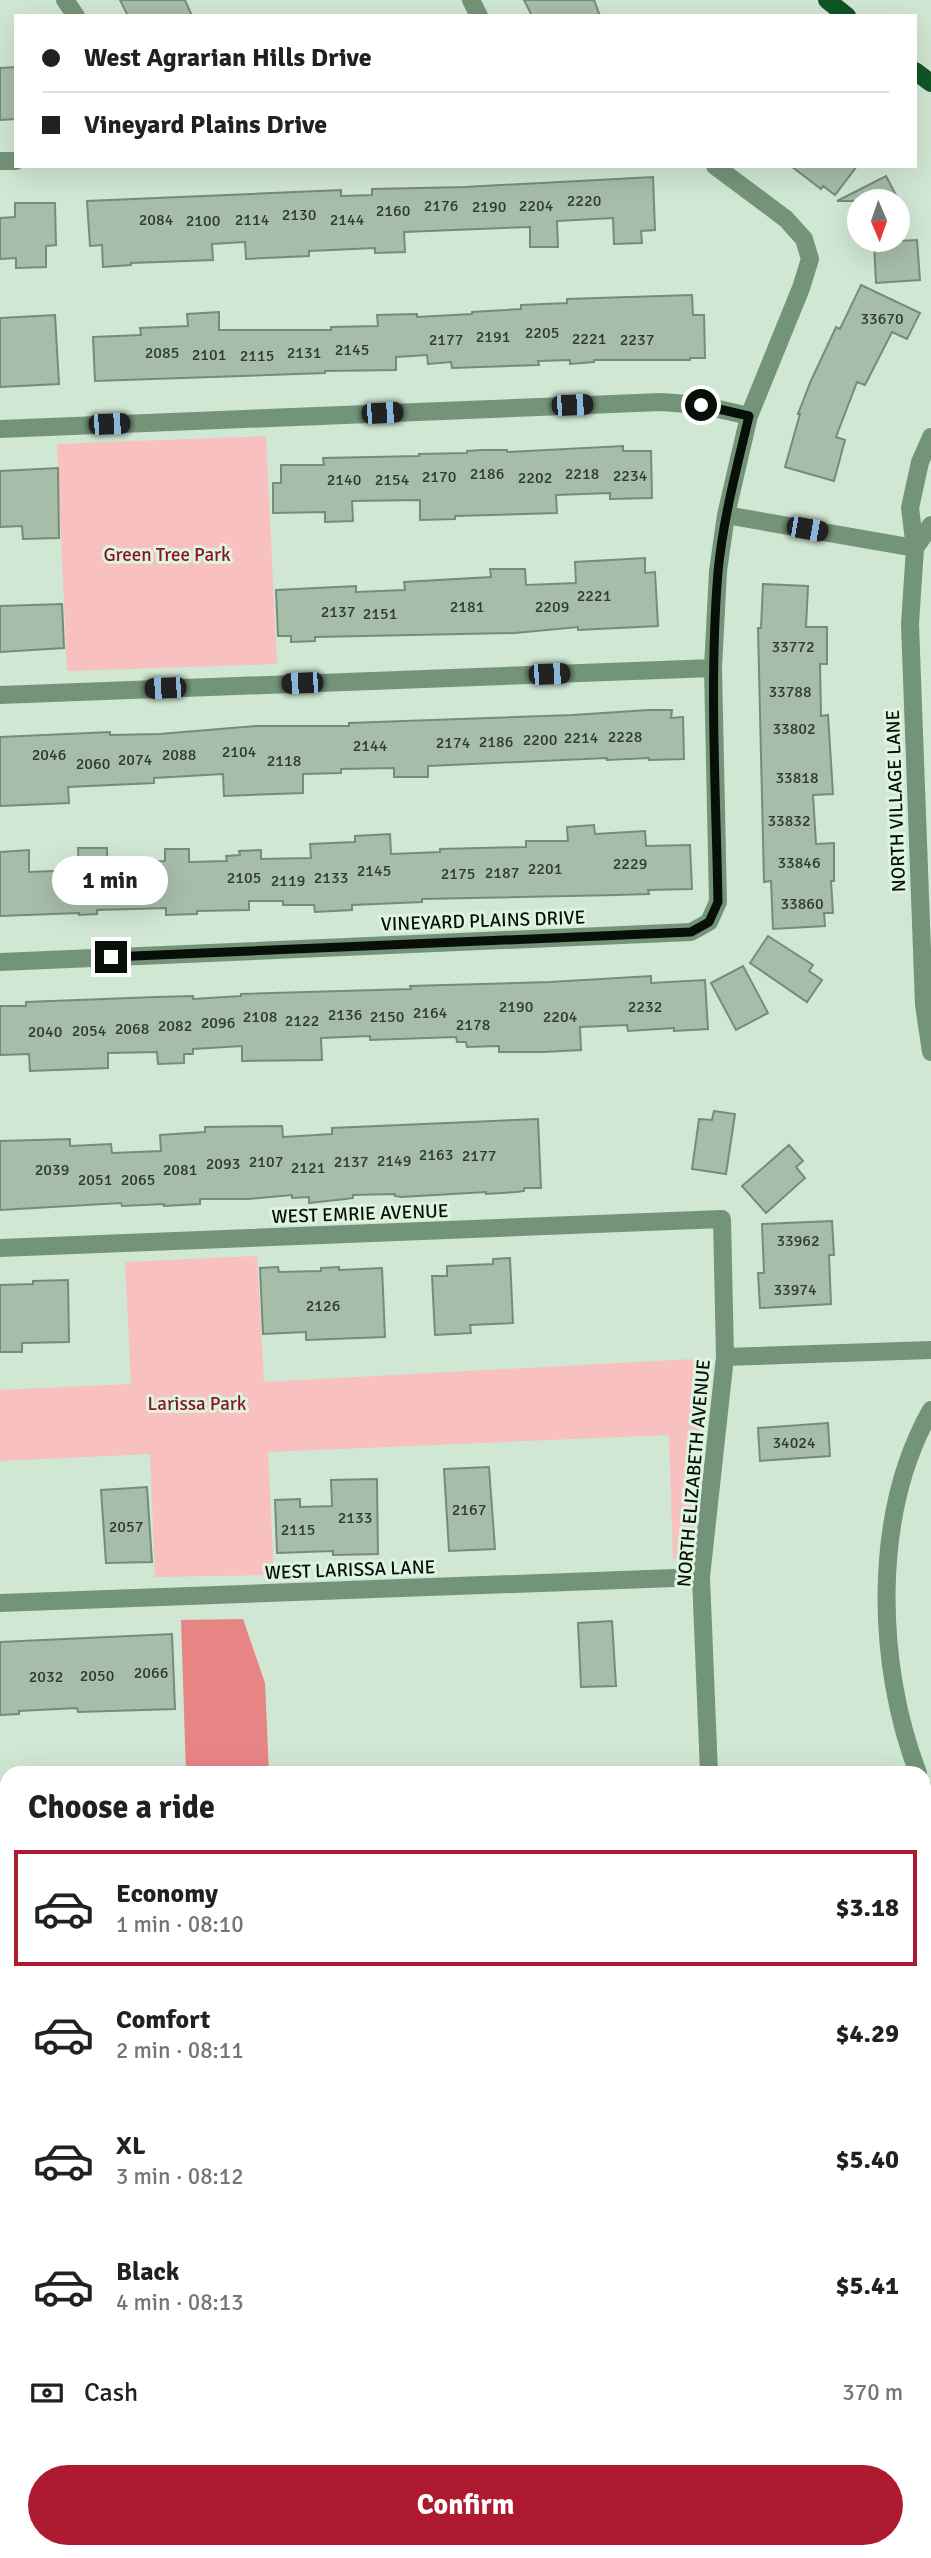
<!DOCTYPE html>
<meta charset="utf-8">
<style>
body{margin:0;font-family:Signika,sans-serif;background:#f2f2f2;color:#202124;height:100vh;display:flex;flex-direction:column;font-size:26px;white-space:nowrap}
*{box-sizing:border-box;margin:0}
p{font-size:23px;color:#757577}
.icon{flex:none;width:38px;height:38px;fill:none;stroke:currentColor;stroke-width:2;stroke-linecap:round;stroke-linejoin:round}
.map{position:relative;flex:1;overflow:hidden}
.details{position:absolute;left:0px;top:1766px;width:931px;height:793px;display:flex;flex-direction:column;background:#fff;border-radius:21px 21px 0 0;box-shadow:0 7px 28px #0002}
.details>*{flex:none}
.guide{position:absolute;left:14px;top:14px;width:903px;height:154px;border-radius:0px;box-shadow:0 7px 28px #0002;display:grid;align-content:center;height:154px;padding:0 28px;background:#fff}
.needle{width:46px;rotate:178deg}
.fabs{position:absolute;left:847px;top:189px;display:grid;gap:14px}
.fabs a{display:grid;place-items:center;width:63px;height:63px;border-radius:50%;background:#fff;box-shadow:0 7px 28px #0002;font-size:35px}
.end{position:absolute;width:32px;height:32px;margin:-16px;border:9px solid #080f09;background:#fff;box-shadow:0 0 0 4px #fff}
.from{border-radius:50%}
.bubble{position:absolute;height:49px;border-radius:24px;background:#fff;box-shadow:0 7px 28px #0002;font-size:23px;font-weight:800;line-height:49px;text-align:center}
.car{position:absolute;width:21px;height:42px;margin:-21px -10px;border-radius:9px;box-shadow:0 0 5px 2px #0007;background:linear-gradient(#222 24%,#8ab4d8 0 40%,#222 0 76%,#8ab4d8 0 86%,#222 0)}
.guide b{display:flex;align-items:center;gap:24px;height:66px;font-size:26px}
.guide b+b{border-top:2px solid #e0e0e0}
.guide i{width:18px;height:18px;background:#202124}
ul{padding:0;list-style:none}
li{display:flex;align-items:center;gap:21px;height:116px;margin:0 14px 10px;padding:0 14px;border:4px solid transparent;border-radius:0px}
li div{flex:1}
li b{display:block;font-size:26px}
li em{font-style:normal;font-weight:800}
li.current{border-color:#ae1a2f}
li>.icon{width:63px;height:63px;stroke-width:1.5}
h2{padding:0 28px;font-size:32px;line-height:84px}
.pay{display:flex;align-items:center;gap:18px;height:77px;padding:0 28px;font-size:26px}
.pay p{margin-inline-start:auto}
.primary-button{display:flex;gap:14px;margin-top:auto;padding:14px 28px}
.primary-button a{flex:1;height:80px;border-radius:42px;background:#ae1a2f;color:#fff;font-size:28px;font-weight:800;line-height:80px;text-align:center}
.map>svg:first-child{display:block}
.green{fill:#f8c0be}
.water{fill:#e78584}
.building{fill:#a6bdaa;stroke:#768c79;stroke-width:2}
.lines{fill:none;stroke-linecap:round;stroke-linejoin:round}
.minor{stroke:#749479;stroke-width:18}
.tertiary{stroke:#749479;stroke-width:18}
.primary{stroke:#0f5525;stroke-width:18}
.route{stroke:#080f09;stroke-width:9}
.labels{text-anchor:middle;stroke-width:6;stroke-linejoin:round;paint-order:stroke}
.number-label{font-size:16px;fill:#303a31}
.park-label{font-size:19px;fill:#8a1524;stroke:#ddf5e0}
.street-label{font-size:19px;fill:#080f09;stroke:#ddf5e0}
</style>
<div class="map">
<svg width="931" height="2558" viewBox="0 0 931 2558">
<rect width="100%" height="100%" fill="#d0e7d3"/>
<path class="green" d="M 266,436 L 277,664 L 67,671 L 57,444 Z
M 257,1256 L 264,1382 L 712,1358 L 691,1559 L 673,1559 L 669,1435 L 268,1452 L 274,1575 L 155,1577 L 150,1454 L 0,1461 L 0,1390 L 131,1384 L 125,1262 Z
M 931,2430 L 931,2558 L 605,2558 L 605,2552 L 924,2552 L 924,2431 Z"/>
<path class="water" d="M 243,1619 L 265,1683 L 269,1773 L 186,1773 L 181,1620 Z"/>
<path class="building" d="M 120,0 L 185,0 L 192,16 L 128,16 Z
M 524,0 L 594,0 L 600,16 L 532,16 Z
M 16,67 L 16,119 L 0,120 L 0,68 Z
M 791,166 L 857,166 L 835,195 L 823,186 L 821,189 Z
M 886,176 L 899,201 L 837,201 Z
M 653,177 L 655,230 L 641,231 L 642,243 L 614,244 L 613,218 L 557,221 L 558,247 L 530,247 L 530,227 L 404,232 L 405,252 L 375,253 L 375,248 L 309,251 L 309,256 L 246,259 L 245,242 L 212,244 L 213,260 L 131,263 L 131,265 L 103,267 L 102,245 L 90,246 L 87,201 L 341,190 L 341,196 L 372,195 L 372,189 L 465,187 Z
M 15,203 L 55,203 L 56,245 L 46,246 L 46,267 L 16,268 L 16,258 L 0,259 L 0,218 L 15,217 Z
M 917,240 L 920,280 L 876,283 L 874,242 Z
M 861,285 L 920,313 L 907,339 L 892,332 L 865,385 L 857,382 L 836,437 L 845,440 L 834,481 L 785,467 L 800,414 L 798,414 L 810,383 L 836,327 L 840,329 Z
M 692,295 L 693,315 L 704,315 L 705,358 L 690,358 L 690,360 L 594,360 L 594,362 L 570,364 L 570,360 L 538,361 L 539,365 L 452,368 L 451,362 L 428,364 L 427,355 L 396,357 L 396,370 L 325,371 L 325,373 L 95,381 L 93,337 L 141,335 L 140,328 L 188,326 L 187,314 L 219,312 L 219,330 L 331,330 L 331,327 L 378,326 L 377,315 L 417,314 L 417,317 L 472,314 L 472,312 L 521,309 L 521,305 L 567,303 L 567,299 Z
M 55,315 L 59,384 L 0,387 L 0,318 Z
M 623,446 L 623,451 L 651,451 L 652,498 L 610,499 L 610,493 L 556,495 L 557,513 L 455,516 L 455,519 L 420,520 L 420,500 L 352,501 L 353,521 L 325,522 L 325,512 L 273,513 L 273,483 L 281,483 L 281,465 L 324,465 L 323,458 L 419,456 L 419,454 L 467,453 L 467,451 L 482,450 L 507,450 L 507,452 Z
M 58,468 L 59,538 L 23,539 L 22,526 L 0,527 L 0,471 Z
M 645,558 L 645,573 L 655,572 L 658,626 L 578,630 L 578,627 L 515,633 L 315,637 L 315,641 L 291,642 L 291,636 L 278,636 L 276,590 L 356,586 L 356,592 L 405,590 L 404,582 L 491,577 L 490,569 L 525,569 L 526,585 L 576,583 L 575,562 Z
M 763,584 L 808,586 L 806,627 L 827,627 L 827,664 L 820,664 L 821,716 L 828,715 L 833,794 L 813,795 L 816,844 L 834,843 L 834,881 L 831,881 L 833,913 L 824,913 L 825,926 L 773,929 L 771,881 L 764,882 L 758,628 L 761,628 Z
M 62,604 L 64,648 L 0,652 L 0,606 Z
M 648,710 L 672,710 L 671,718 L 683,717 L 684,759 L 649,760 L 649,758 L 607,760 L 607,758 L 428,766 L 428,777 L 394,777 L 394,768 L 341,769 L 341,773 L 303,774 L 303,793 L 224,796 L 223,774 L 154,778 L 154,783 L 68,787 L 69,803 L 0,806 L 0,737 L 110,732 L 110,735 L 159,734 L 256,726 L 349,726 L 349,723 L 573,715 Z
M 594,825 L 595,834 L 645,831 L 646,846 L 690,845 L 692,889 L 648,890 L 649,894 L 616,895 L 422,899 L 422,902 L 352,905 L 352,910 L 315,912 L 314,905 L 283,905 L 283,901 L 249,901 L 249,910 L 197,911 L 197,914 L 166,915 L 166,908 L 97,910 L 97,914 L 79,915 L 79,913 L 0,916 L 0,852 L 29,850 L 29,872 L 79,870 L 78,848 L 107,848 L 107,862 L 165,861 L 165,849 L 189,849 L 189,862 L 227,861 L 226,856 L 240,855 L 239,851 L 261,850 L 261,859 L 311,858 L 310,844 L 355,842 L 355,836 L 390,834 L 391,854 L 440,852 L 440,849 L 526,847 L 526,841 L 568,841 L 567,827 Z
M 768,936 L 813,965 L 809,971 L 822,980 L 807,1002 L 750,963 Z
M 743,966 L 768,1013 L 736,1030 L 711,983 Z
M 651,976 L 651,983 L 705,980 L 708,1029 L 674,1031 L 674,1028 L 628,1031 L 627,1025 L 580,1027 L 581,1050 L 543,1052 L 499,1052 L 499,1046 L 467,1047 L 466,1042 L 457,1042 L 456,1037 L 370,1040 L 370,1036 L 321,1038 L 322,1060 L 242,1061 L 242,1046 L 193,1049 L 193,1054 L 184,1054 L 184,1063 L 158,1064 L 157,1052 L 108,1053 L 108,1068 L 30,1071 L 29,1054 L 0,1055 L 0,1006 L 26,1006 L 26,1002 L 156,997 L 193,996 L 193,999 L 241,996 L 241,994 L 411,989 L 410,986 L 550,982 Z
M 714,1111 L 735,1114 L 726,1174 L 692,1169 L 699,1119 L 712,1120 Z
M 538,1119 L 541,1188 L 524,1188 L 524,1191 L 517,1192 L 486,1194 L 486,1192 L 401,1197 L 395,1196 L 395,1194 L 353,1195 L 353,1198 L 346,1199 L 309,1203 L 309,1197 L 292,1198 L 292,1195 L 249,1199 L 200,1199 L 200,1204 L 164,1206 L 164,1204 L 122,1206 L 121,1203 L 0,1210 L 0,1141 L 70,1139 L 70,1146 L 111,1144 L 112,1153 L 161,1151 L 160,1135 L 205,1132 L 205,1127 L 282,1126 L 283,1137 L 332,1134 L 332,1128 Z
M 789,1145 L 803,1161 L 796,1167 L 805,1178 L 766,1213 L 742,1186 Z
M 832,1221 L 834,1255 L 829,1255 L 831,1304 L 760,1308 L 758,1273 L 764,1273 L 762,1224 Z
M 510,1258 L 513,1323 L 470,1325 L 471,1333 L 435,1335 L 432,1276 L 447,1276 L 447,1266 L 493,1264 L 493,1259 Z
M 278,1267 L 279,1272 L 321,1271 L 321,1268 L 339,1267 L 339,1270 L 382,1268 L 385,1337 L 306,1340 L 306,1332 L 263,1334 L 260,1268 Z
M 68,1280 L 69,1342 L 22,1343 L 22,1352 L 0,1352 L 0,1285 L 33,1284 L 33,1281 Z
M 828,1423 L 830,1456 L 760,1461 L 758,1428 Z
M 489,1467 L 495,1549 L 449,1551 L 444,1469 Z
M 377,1479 L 378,1554 L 333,1555 L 333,1551 L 277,1553 L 275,1500 L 300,1499 L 300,1507 L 332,1506 L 331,1480 Z
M 147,1487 L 152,1562 L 106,1563 L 101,1490 Z
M 612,1621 L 616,1686 L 581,1687 L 578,1623 Z
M 172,1634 L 175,1709 L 78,1712 L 77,1708 L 19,1711 L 19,1714 L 0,1715 L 0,1642 Z"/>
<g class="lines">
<path class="minor" d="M 65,0 L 76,16
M 471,0 L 479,16
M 0,161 L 16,161
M 0,429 L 661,402 L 701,405 L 749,416
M 726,515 L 915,548
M 0,695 L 713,668
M 0,962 L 691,932 L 709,922 L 718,902 L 713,668 L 718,571 L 726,515 L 749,416 L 801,288 L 810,259 L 804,239 L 786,219 L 715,166
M 0,1248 L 722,1219 L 725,1357 L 701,1577 L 709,1773
M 725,1357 L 931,1350
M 0,1603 L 701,1577
M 924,1853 L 931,1853
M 0,1889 L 7,1889
M 0,2182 L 7,2181
M 0,2531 L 7,2531
M 212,2552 L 212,2558"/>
<path class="tertiary" d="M 931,437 L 920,462 L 910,508 L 915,548 L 910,624 L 924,1005 L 931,1052
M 915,548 L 931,525
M 918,1773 C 876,1664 872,1514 931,1410
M 924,1788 L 931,1804
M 924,2386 L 931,2385
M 0,2422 L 7,2422
M 576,2552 L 576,2558"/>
<path class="primary" d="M 827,0 L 847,16
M 915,71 L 931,83"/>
</g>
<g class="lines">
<path class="route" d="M 111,957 L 691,932 L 709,922 L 718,902 C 716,792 709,681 718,572 C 723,519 737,467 749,416 L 701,405"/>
</g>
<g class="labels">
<g class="number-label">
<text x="584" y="206">2220</text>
<text x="441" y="211">2176</text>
<text x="536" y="211">2204</text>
<text x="489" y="212">2190</text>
<text x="393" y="216">2160</text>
<text x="299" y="220">2130</text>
<text x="156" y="225">2084</text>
<text x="252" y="225">2114</text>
<text x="347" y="225">2144</text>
<text x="203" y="226">2100</text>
<text x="882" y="324">33670</text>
<text x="542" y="338">2205</text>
<text x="493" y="342">2191</text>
<text x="589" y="344">2221</text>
<text x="446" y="345">2177</text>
<text x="637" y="345">2237</text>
<text x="352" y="355">2145</text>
<text x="162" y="358">2085</text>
<text x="304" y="358">2131</text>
<text x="209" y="360">2101</text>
<text x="257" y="361">2115</text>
<text x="487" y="479">2186</text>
<text x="582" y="479">2218</text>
<text x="630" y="481">2234</text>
<text x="439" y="482">2170</text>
<text x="535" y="483">2202</text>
<text x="344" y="485">2140</text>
<text x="392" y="485">2154</text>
<text x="594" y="601">2221</text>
<text x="467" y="612">2181</text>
<text x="552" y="612">2209</text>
<text x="338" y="617">2137</text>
<text x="380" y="619">2151</text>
<text x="793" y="652">33772</text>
<text x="790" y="697">33788</text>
<text x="794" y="734">33802</text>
<text x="625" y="742">2228</text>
<text x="581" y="743">2214</text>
<text x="540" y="745">2200</text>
<text x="496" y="747">2186</text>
<text x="453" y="748">2174</text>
<text x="370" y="751">2144</text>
<text x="239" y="757">2104</text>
<text x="49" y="760">2046</text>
<text x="179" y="760">2088</text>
<text x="135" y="765">2074</text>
<text x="284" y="766">2118</text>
<text x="93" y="769">2060</text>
<text x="797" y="783">33818</text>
<text x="789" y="826">33832</text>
<text x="799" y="868">33846</text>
<text x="630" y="869">2229</text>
<text x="545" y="874">2201</text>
<text x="374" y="876">2145</text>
<text x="502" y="878">2187</text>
<text x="458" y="879">2175</text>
<text x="244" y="883">2105</text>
<text x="331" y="883">2133</text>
<text x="288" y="886">2119</text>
<text x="802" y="909">33860</text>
<text x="516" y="1012">2190</text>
<text x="645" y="1012">2232</text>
<text x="430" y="1018">2164</text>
<text x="345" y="1020">2136</text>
<text x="260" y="1022">2108</text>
<text x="387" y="1022">2150</text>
<text x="560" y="1022">2204</text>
<text x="302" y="1026">2122</text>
<text x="218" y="1028">2096</text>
<text x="473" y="1030">2178</text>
<text x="175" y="1031">2082</text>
<text x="132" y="1034">2068</text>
<text x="89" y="1036">2054</text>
<text x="45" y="1037">2040</text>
<text x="436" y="1160">2163</text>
<text x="479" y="1161">2177</text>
<text x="394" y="1166">2149</text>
<text x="266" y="1167">2107</text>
<text x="351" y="1167">2137</text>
<text x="223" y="1169">2093</text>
<text x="308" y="1173">2121</text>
<text x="52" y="1175">2039</text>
<text x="180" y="1175">2081</text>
<text x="95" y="1185">2051</text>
<text x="138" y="1185">2065</text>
<text x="798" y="1246">33962</text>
<text x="795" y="1295">33974</text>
<text x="323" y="1311">2126</text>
<text x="794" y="1448">34024</text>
<text x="469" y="1515">2167</text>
<text x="355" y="1523">2133</text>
<text x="126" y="1532">2057</text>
<text x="298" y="1535">2115</text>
<text x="151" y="1678">2066</text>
<text x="97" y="1681">2050</text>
<text x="46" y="1682">2032</text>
</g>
<g class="park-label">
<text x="167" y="561">Green Tree Park</text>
<text x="197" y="1410">Larissa Park</text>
</g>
<g class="street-label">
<text transform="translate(895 801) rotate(-92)" y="7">NORTH VILLAGE LANE</text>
<text transform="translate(483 920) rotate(-2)" y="7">VINEYARD PLAINS DRIVE</text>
<text transform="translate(360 1213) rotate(-2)" y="7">WEST EMRIE AVENUE</text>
<text transform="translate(693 1473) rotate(-85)" y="7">NORTH ELIZABETH AVENUE</text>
<text transform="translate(350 1569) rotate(-2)" y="7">WEST LARISSA LANE</text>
</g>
</g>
</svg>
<div class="fabs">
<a><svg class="needle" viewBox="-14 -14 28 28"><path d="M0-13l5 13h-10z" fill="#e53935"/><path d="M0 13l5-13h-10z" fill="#757577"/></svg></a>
</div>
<i class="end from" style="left:701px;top:405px"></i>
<i class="end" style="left:111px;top:957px"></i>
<div class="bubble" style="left:52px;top:856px;width:116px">1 min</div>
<i class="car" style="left:572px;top:405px;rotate:88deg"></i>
<i class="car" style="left:382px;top:413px;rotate:87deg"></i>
<i class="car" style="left:109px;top:424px;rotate:88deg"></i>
<i class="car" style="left:807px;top:529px;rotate:100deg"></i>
<i class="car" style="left:549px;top:674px;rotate:88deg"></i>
<i class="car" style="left:302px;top:683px;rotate:268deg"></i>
<i class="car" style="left:165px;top:688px;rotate:268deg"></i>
<div class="guide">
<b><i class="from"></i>West Agrarian Hills Drive</b>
<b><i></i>Vineyard Plains Drive</b>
</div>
<section class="details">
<h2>Choose a ride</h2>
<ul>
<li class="current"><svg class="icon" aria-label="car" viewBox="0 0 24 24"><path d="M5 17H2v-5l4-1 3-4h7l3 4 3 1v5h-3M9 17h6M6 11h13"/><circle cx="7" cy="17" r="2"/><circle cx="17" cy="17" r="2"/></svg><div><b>Economy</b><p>1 min · 08:10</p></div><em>$3.18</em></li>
<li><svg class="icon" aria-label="car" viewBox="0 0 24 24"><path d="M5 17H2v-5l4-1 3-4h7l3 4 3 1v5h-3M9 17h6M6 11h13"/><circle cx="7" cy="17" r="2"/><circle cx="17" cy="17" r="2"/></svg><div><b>Comfort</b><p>2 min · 08:11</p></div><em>$4.29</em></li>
<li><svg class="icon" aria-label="car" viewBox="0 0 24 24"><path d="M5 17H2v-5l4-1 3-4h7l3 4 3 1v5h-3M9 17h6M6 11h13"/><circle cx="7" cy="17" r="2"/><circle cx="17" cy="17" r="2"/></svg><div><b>XL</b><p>3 min · 08:12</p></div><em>$5.40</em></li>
<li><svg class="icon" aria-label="car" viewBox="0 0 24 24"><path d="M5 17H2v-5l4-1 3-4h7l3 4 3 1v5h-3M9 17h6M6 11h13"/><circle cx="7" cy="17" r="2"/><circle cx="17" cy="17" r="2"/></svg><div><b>Black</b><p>4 min · 08:13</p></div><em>$5.41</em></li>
</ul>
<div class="pay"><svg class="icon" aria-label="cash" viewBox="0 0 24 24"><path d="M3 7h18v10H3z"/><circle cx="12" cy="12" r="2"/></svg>Cash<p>370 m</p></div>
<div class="primary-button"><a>Confirm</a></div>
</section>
</div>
